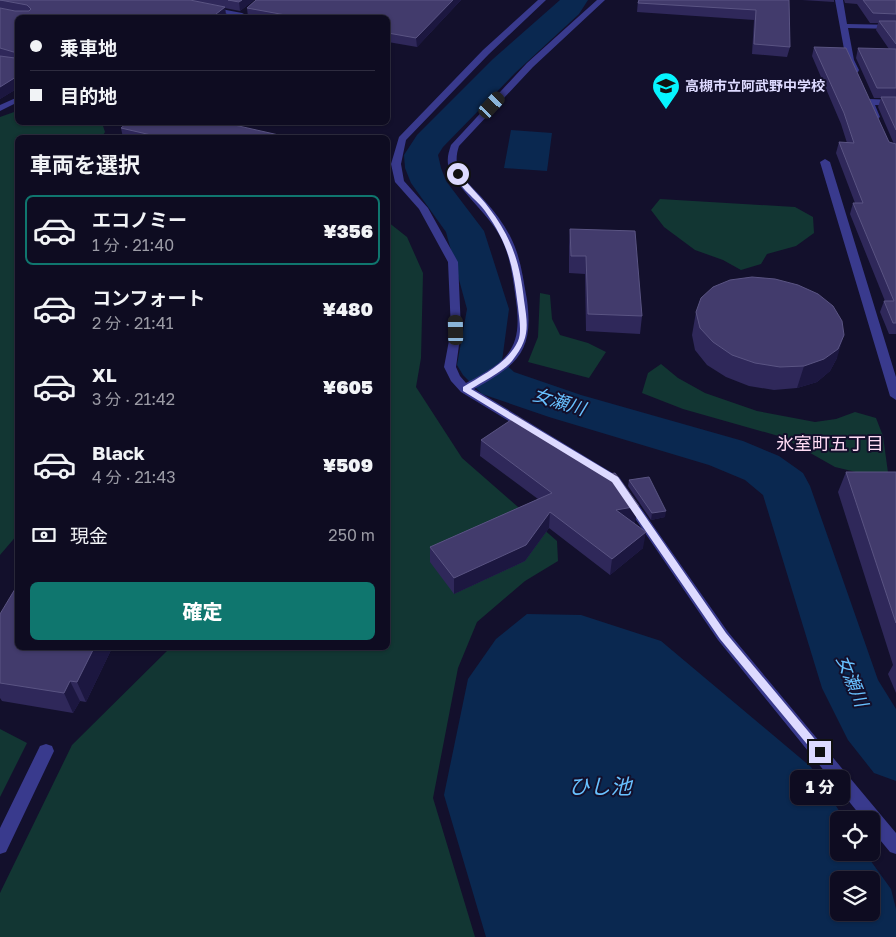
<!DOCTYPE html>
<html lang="ja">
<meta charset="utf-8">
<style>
body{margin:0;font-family:"Golos Text","Noto Sans JP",sans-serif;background:#1c1a2e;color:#f1f3f6;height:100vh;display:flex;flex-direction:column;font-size:19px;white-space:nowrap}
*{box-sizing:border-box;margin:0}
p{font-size:16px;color:#9b9ba5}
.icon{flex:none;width:28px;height:28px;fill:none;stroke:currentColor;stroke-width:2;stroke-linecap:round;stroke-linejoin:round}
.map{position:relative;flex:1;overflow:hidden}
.panel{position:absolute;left:15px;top:135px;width:375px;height:515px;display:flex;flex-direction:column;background:#0e0c21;border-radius:8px;box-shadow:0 1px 4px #0004,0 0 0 1px #2e2c3f}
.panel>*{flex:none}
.top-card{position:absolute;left:15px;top:15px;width:375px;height:110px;border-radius:8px;box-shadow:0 1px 4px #0004,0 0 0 1px #2e2c3f;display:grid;align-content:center;height:110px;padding:0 15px;background:#0e0c21}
.buttons{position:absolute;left:830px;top:811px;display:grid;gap:10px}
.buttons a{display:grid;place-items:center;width:50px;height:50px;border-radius:8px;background:#0e0c21;box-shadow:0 1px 4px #0004,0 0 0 1px #2e2c3f;font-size:25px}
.end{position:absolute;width:22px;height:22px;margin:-11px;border:6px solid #dddaff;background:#111;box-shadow:0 0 0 2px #111}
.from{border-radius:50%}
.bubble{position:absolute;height:35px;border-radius:8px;background:#0e0c21;box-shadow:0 1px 4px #0004,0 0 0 1px #2e2c3f;font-size:16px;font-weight:800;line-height:35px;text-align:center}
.car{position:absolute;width:15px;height:30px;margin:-15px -8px;border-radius:6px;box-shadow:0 0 4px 1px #0007;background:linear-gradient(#222 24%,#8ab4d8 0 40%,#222 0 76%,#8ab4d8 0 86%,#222 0)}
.top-card b{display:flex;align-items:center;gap:18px;height:48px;font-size:19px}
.top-card b+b{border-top:1px solid #2e2c3f}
.top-card i{width:12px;height:12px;background:#f1f3f6}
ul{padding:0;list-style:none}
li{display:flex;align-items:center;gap:15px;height:70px;margin:0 10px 8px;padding:0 5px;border:2px solid transparent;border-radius:8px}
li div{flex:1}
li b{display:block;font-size:19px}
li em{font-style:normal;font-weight:800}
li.active{border-color:#0f766e}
li>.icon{width:45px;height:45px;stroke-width:1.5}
h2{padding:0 15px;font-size:22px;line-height:60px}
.pay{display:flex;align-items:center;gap:12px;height:55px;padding:0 15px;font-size:19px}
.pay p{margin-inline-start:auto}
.action{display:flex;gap:10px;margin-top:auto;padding:10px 15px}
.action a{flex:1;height:58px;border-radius:8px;background:#0f766e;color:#fff;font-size:20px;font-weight:800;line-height:58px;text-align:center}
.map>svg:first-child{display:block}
.green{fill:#123633}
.water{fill:#0a2850;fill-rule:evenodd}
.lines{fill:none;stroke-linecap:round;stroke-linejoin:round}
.river{fill:#0a2850;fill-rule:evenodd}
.street{fill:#393a8d;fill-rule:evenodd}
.wall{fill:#2f285a}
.shaded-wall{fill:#1c1740}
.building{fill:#423b6c;stroke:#5a5483}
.route{fill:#dddaff}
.labels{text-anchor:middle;stroke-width:4;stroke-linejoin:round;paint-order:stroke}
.far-poi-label{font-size:14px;font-weight:bold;fill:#dddaff;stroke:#13102c;text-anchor:start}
.water-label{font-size:18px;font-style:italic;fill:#68c1ff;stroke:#13102c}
.neighbourhood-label{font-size:18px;fill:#ffdcf4;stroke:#13102c}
.near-water-label{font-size:21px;font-style:italic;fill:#68c1ff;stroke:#13102c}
</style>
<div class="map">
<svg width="896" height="937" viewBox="0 0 896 937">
<rect width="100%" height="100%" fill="#13102c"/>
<path class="green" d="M 17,111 L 18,122 L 102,123 L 105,132 L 102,137 L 18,138 L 18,534 L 0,555 L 0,117 Z
M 660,199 L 795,207 L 813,217 L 814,233 L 796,246 L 767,254 L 761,264 L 741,270 L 723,260 L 695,250 L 664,227 L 651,210 Z
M 388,222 L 407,237 L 423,273 L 421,358 L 416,387 L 462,458 L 557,541 L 558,561 L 525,581 L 477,622 L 458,668 L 433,798 L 475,937 L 0,937 L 0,893 L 72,745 L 170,648 L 388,648 Z
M 540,293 L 550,295 L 552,319 L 560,335 L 588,343 L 606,352 L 589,378 L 528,362 L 538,337 Z
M 661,364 L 678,378 L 705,393 L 757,411 L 815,422 L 836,419 L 855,412 L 876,418 L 883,436 L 889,480 L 835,467 L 782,437 L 683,409 L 642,393 L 648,373 Z
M 0,729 L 27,743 L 0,797 Z"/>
<path class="water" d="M 511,130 L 552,133 L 547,171 L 504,168 Z
M 527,614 L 581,615 L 661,641 L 811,767 L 845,820 L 839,820 L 839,852 L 865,853 L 891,889 L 896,909 L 896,937 L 486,937 L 444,795 L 468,679 L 496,639 ZM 839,880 L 871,880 L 871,912 L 839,912 Z"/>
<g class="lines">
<path class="river" d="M 560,0 L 588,0 L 579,14 L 515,73 L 443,147 L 438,155 L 441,168 L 446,181 L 484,231 L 509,309 L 502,361 L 514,372 L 581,395 L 743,441 L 779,456 L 803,473 L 810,486 L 878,680 L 896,709 L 896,781 L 874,773 L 848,740 L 822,688 L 763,495 L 745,480 L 709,465 L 549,417 L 482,394 L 463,375 L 457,365 L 467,309 L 446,232 L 411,183 L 405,168 L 404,155 L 417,135 L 493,59 Z"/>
<path class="street" d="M 538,0 L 546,0 L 489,54 L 406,140 L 401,164 L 404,181 L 428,208 L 458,262 L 461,330 L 456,367 L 460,376 L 466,383 C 507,361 523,350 516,301 C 513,279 511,258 501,238 C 489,213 453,186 448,164 C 447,157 449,151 451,145 L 527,63 L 597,0 L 605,0 L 533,67 L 459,146 C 457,152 456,158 457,164 C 461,179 475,189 485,201 C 495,212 504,224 511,238 C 521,258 523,279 527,300 C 534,352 517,365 474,389 L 619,477 L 728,632 L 896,833 L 896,854 L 890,852 L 871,829 L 871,820 L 864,820 L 718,640 L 611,483 L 461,392 L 451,381 L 444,367 L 451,330 L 448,262 L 419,209 L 395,182 L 391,164 L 399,137 L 483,50 Z
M 835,0 L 843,0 L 847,24 L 896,25 L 896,29 L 848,28 L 854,60 L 859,70 L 858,72 L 852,72 L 846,60 Z
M 205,6 L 242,13 L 246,15 L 242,17 L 208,10 L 204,8 Z
M 18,97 L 18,102 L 0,111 L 0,105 Z
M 870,99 L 896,100 L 896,106 L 875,105 L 880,117 L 876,120 L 872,117 L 866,102 Z
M 825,159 L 830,162 L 896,377 L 896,400 L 890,396 L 820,162 Z
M 46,744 L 52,746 L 54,751 L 6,852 L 0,854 L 0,828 L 40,746 Z"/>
</g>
<path class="wall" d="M 0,0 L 254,0 L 240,11 L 225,8 L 226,16 L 224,18 L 18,18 L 18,88 L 0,99 Z
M 256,0 L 461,0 L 417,47 L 388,42 L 388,18 L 253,18 L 248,17 L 247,8 Z
M 638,0 L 789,0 L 790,47 L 787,57 L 752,54 L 754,20 L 637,12 Z
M 802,0 L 834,0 L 834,2 Z
M 844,0 L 896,0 L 896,334 L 889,334 L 880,312 L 884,301 L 885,301 L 850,214 L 853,203 L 855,203 L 836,153 L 839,142 L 847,143 L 841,124 L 812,56 L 814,47 L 889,142 L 894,144 L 878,107 L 881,98 L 874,98 L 856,58 L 858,48 L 889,49 L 876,30 L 878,23 L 870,23 L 857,4 L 845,3 Z
M 121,128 L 292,138 L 123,138 Z
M 570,229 L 642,316 L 640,334 L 586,331 L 585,274 L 569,273 L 569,246 Z
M 696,312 L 837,358 L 830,371 L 817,382 L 797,388 L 774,390 L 749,386 L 726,377 L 707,365 L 695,350 L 692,335 Z
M 481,440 L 635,522 L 634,523 L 643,548 L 610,575 L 549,528 L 525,561 L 454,594 L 430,562 L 430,547 L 538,499 L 480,456 Z
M 846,472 L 896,472 L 896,693 L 888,674 L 893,665 L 838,492 Z
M 629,480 L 665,517 L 651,520 L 628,486 Z
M 0,614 L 112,648 L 86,702 L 80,701 L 73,713 L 2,701 L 0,698 Z"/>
<path class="shaded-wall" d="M 242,0 L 254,0 L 240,11 L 239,2 Z
M 453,0 L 461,0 L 417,47 L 416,38 Z
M 225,7 L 226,16 L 224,18 L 211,18 Z
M 16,77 L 18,81 L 18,88 L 0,99 L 0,87 Z
M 844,335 L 837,358 L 830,371 L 817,382 L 797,388 L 804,366 Z
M 639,506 L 635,522 L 613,526 L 616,510 Z
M 666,511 L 665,517 L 651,520 L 652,513 Z
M 550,512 L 549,528 L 525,561 L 454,594 L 454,578 Z
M 646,532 L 643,548 L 610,575 L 612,559 Z
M 94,648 L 112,648 L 86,702 L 77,682 Z
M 70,681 L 80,701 L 73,713 L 64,693 Z"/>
<path class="building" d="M 0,0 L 190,0 L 225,7 L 211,18 L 18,18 L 18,78 L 16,77 L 0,87 L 0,56 L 15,58 L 17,53 L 0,48 L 0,8 L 15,11 L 29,11 L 31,9 L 27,5 Z
M 228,0 L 242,0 L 239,2 Z
M 256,0 L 453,0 L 416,38 L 388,33 L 388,18 L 302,18 L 247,8 Z
M 639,0 L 789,0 L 790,47 L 754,44 L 756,10 L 638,3 Z
M 863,0 L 896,0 L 896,14 L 873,13 Z
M 879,21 L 896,21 L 896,44 Z
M 814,47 L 846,48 L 889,142 L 896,144 L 896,323 L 893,323 L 884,301 L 894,301 L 853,203 L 863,203 L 839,142 L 854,143 L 844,113 Z
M 858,48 L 896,49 L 896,88 L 877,88 Z
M 881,97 L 896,97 L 896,130 Z
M 128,122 L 221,122 L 292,138 L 164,138 L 121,128 Z
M 570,229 L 635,231 L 642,316 L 588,314 L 586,256 L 571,256 Z
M 752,277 L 775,279 L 798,285 L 818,294 L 833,306 L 842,321 L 844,335 L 838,349 L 824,359 L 804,366 L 780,367 L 755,363 L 732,355 L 713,342 L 700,328 L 696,312 L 701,298 L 713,287 L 730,280 Z
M 517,416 L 602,475 L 615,473 L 639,506 L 616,510 L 646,532 L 612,559 L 550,512 L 526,545 L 454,578 L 430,547 L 552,493 L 481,440 Z
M 846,472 L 896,472 L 896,623 Z
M 649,477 L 666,511 L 652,513 L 629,480 Z
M 18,584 L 18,648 L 94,648 L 77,682 L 70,681 L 64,693 L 0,683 L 0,614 Z"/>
<path class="route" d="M 455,173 L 460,173 C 468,186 480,195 489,208 C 512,238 520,263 524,300 C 528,327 530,338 512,361 C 504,371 482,382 471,389 L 618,477 L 726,633 L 823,749 L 823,755 L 816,755 L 720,639 L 612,482 L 463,391 L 463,387 C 482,375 508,363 518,341 C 522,331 519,318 518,307 C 513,266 509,245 485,211 C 477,199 457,187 455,173 Z"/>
<defs>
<g id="school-pin" transform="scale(1.4375)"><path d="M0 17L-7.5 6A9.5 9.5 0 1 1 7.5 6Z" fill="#06f4ff" stroke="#13102c"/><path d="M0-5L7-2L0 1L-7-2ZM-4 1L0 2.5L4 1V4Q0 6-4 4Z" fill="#111"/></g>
</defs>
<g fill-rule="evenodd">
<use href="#school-pin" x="666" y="86"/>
</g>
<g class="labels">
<g class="far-poi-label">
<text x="685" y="91">高槻市立阿武野中学校</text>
</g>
<g class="water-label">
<text transform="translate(559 402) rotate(17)" y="6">女瀬川</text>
<text transform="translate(852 681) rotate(68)" y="6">女瀬川</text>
</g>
<g class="neighbourhood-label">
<text x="830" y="450">氷室町五丁目</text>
</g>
<g class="near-water-label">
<text x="600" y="794">ひし池</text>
</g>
</g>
</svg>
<div class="buttons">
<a><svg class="icon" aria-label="locate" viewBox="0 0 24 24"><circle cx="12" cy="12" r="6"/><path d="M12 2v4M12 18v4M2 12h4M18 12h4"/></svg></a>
<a><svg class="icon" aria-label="layers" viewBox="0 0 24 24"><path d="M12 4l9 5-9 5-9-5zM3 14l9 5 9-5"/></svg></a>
</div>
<i class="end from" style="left:458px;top:174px"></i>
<i class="end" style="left:820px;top:752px"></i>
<div class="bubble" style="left:790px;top:770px;width:60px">1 分</div>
<i class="car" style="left:492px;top:105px;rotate:43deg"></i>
<i class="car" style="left:456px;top:330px;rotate:359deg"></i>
<div class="top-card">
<b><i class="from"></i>乗車地</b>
<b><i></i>目的地</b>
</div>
<section class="panel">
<h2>車両を選択</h2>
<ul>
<li class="active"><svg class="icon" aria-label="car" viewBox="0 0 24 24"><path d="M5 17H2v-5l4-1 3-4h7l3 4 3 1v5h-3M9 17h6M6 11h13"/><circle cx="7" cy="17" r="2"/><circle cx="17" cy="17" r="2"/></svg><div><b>エコノミー</b><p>1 分 · 21:40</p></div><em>¥356</em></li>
<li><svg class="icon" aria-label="car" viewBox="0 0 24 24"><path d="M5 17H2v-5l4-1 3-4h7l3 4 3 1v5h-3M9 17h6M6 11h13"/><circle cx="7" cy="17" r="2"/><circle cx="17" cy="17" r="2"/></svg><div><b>コンフォート</b><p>2 分 · 21:41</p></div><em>¥480</em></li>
<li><svg class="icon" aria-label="car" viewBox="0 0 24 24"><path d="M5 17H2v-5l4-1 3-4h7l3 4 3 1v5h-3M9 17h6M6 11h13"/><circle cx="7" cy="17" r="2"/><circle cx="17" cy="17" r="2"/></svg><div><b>XL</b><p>3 分 · 21:42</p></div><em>¥605</em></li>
<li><svg class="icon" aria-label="car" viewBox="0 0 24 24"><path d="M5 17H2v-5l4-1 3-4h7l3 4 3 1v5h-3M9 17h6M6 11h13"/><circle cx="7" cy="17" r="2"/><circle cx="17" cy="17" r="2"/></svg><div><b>Black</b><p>4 分 · 21:43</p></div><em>¥509</em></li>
</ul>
<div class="pay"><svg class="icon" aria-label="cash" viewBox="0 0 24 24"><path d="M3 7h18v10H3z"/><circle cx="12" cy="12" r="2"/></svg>現金<p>250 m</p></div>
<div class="action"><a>確定</a></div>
</section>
</div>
